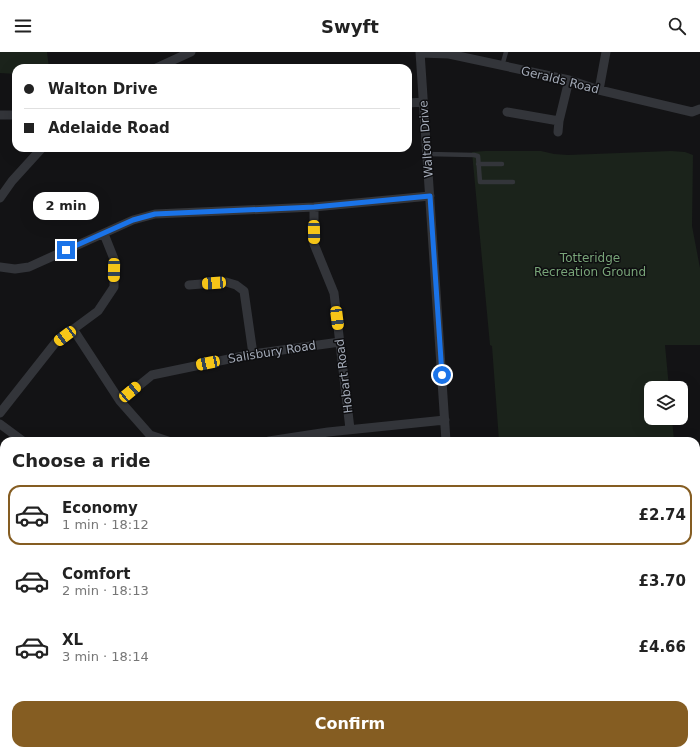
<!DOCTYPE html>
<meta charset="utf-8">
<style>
body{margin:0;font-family:"DejaVu Sans",sans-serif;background:#f2f2f2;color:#222;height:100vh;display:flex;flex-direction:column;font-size:15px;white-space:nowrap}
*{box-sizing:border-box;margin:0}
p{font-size:13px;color:#767676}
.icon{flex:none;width:22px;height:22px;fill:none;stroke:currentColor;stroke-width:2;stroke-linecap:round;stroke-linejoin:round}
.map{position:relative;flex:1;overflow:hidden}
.side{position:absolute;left:0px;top:385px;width:700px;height:318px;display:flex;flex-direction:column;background:#fff;border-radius:12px 12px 0 0;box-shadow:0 4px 16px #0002}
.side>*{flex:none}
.hud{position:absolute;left:12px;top:12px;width:400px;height:88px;border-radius:12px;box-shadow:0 4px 16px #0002;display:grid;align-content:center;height:88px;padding:0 12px;background:#fff}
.buttons{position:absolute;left:644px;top:329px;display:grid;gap:8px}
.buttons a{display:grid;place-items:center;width:44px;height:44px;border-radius:8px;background:#fff;box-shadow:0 4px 16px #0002;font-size:20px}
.end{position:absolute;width:18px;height:18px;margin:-9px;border:5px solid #1a73e8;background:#fff;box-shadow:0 0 0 2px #fff}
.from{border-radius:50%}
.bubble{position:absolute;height:28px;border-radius:12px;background:#fff;box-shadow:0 4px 16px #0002;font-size:13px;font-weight:700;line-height:28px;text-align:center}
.car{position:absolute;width:12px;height:24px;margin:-12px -6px;border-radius:5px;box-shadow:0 0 3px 1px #0007;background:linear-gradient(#f5c518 24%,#345 0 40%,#f5c518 0 76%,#345 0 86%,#f5c518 0)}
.hud b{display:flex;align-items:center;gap:14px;height:38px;font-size:15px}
.hud b+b{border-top:1px solid #e0e0e0}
.hud i{width:10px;height:10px;background:#222}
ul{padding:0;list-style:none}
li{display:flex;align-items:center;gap:12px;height:60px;margin:0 8px 6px;padding:0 4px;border:2px solid transparent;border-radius:12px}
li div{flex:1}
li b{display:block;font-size:15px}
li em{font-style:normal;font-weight:700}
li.active{border-color:#855d22}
li>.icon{width:36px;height:36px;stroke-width:1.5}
h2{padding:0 12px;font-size:18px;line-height:48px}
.action{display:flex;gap:8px;margin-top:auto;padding:8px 12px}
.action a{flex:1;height:46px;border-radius:12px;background:#855d22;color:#fff;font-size:16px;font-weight:700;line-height:46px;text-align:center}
header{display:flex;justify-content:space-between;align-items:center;height:52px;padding:0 12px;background:#fff;font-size:18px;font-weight:700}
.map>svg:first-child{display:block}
.green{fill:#1b231b}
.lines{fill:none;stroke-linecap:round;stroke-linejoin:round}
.lane{stroke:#33353a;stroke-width:4.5}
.street{stroke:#33353a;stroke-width:9}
.route{stroke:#1a73e8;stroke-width:5}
.labels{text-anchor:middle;stroke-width:3;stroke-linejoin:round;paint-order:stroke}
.street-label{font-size:12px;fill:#a3aab7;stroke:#0e0e10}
.park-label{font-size:12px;fill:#78a478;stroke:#0e0e10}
</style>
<header><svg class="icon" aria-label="menu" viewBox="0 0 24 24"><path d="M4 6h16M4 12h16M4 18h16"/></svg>Swyft<svg class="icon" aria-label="search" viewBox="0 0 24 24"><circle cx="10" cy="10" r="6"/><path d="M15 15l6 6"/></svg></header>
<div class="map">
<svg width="700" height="703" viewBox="0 0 700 703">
<rect width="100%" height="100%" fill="#131315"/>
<path class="green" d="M 0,0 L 47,0 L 49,16 L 16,16 L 16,22 L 0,21 Z
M 485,99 L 541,99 L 554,102 L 568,103 L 671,99 L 685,100 L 693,103 L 692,174 L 700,216 L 700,293 L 665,293 L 669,336 L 651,336 L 651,366 L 672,366 L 674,389 L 499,389 L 492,294 L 490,293 L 472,100 Z"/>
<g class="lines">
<path class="lane" d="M 502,14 L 506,0
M 427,102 L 474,103 L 478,104 L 480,130 L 513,130
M 478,112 L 502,112"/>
<path class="street" d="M 420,0 L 446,389
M 420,1 L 449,2 L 569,28 L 599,38 L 692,60 L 700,57
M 156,16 L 191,0
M 599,38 L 606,0
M 408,51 L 424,50
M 507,60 L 559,69
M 0,63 L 16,63
M 558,80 L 559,69 L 569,28
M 0,146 L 12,129 L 42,96
M 314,155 L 314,192 L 334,241 L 350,377
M 0,215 L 15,217 L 29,215 L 133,168 L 155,162 L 314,155 L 430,144
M 189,233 L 226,230 L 236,233 L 244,239 L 253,302
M 73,277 L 120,349 L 150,383 L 168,389
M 120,349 L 152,323 L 253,302 L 340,290
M 0,361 L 56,290 L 98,259 L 114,235 L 114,207 L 104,182
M 0,372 L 23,389
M 269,389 L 328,380 L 445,368
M 0,444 L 4,442
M 0,560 L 4,559
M 696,609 L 700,609
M 56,699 L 57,703
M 172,699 L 173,703
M 306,699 L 307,703
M 420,699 L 421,703
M 516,699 L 518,703
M 240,703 L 252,699
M 655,703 L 658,703"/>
</g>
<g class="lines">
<path class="route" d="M 66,198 L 133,168 L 155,162 L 314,155 L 430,144 L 442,323"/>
</g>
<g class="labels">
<g class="street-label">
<text transform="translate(560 28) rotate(14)" y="4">Geralds Road</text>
<text transform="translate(426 87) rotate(-94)" y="4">Walton Drive</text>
<text transform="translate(272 300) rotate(-9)" y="4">Salisbury Road</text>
<text transform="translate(344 324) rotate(-97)" y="4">Hobart Road</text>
</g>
<g class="park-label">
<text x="590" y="210">Totteridge<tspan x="590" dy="14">Recreation Ground</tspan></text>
</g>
</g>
</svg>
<div class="buttons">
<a><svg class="icon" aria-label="layers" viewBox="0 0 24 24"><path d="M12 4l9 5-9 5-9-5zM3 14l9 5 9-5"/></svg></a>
</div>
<i class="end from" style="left:442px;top:323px"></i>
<i class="end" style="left:66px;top:198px"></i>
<div class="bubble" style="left:33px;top:140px;width:66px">2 min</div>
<i class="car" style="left:314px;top:180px;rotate:179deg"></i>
<i class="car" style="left:114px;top:218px;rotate:181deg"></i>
<i class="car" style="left:214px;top:231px;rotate:266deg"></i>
<i class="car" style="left:337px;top:266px;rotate:173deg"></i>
<i class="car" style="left:65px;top:284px;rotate:233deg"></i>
<i class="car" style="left:208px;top:311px;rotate:258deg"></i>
<i class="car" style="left:130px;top:340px;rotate:50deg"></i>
<div class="hud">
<b><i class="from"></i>Walton Drive</b>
<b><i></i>Adelaide Road</b>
</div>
<section class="side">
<h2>Choose a ride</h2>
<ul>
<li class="active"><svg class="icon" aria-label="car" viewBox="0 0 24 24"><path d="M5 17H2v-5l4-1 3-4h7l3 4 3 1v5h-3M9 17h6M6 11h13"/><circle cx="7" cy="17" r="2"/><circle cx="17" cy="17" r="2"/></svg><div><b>Economy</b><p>1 min · 18:12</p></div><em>£2.74</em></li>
<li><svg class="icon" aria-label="car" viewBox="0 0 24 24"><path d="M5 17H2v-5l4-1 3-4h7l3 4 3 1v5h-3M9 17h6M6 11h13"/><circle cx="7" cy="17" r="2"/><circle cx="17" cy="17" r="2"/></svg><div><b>Comfort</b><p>2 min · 18:13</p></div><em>£3.70</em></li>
<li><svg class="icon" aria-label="car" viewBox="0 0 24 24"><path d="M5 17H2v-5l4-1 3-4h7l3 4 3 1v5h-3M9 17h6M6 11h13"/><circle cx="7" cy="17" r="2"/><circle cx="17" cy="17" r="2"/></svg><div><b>XL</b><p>3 min · 18:14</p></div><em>£4.66</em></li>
</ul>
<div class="action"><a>Confirm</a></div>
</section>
</div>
